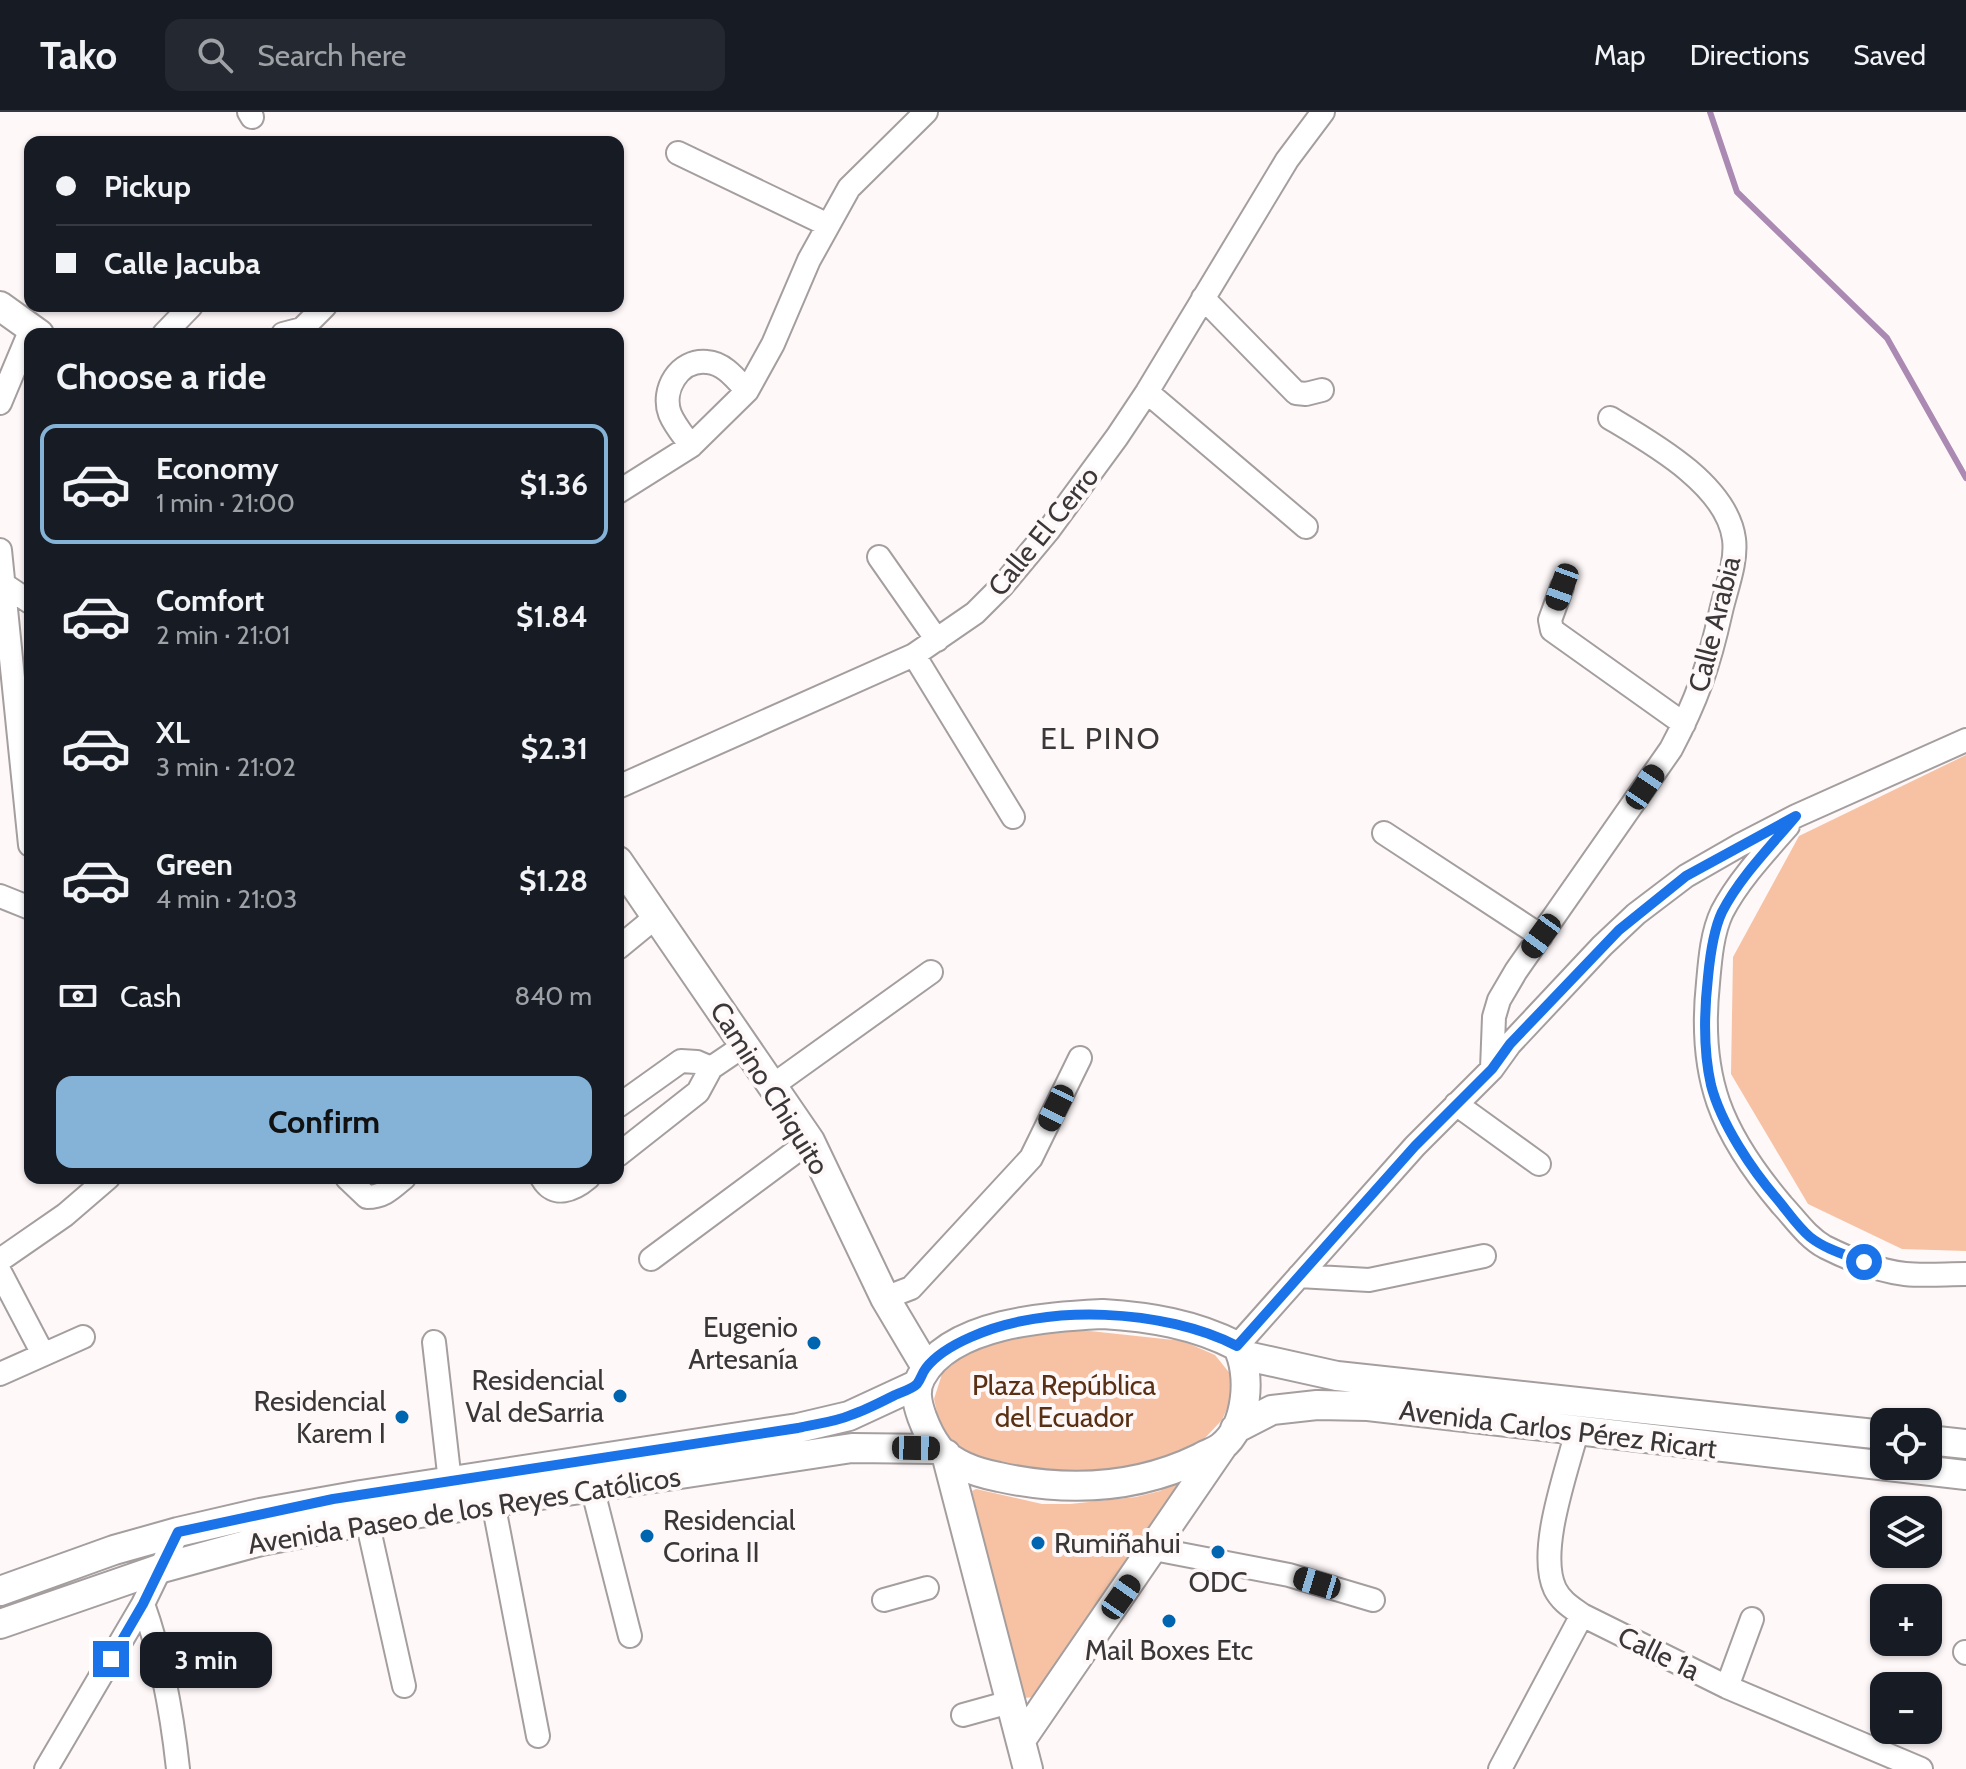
<!DOCTYPE html>
<meta charset="utf-8">
<style>
body{margin:0;font-family:Cabin,sans-serif;background:#242831;color:#f1f3f6;height:100vh;display:flex;flex-direction:column;font-size:30px;white-space:nowrap}
*{box-sizing:border-box;margin:0}
p{font-size:26px;color:#9ea1a6}
.icon{flex:none;width:44px;height:44px;fill:none;stroke:currentColor;stroke-width:2;stroke-linecap:round;stroke-linejoin:round}
.map{position:relative;flex:1;overflow:hidden}
.panel{position:absolute;left:24px;top:216px;width:600px;height:856px;display:flex;flex-direction:column;background:#171b24;border-radius:16px;box-shadow:0 2px 6px #0004}
.panel>*{flex:none}
.guide{position:absolute;left:24px;top:24px;width:600px;height:176px;border-radius:16px;box-shadow:0 2px 6px #0004;display:grid;align-content:center;height:176px;padding:0 32px;background:#171b24}
.buttons{position:absolute;left:1870px;top:1296px;display:grid;gap:16px}
.buttons a{display:grid;place-items:center;width:72px;height:72px;border-radius:16px;background:#171b24;box-shadow:0 2px 6px #0004;font-size:40px}
.end{position:absolute;width:36px;height:36px;margin:-18px;border:10px solid #1a73e8;background:#fff;box-shadow:0 0 0 4px #fff}
.from{border-radius:50%}
.bubble{position:absolute;height:56px;border-radius:16px;background:#171b24;box-shadow:0 2px 6px #0004;font-size:26px;font-weight:700;line-height:56px;text-align:center}
.car{position:absolute;width:24px;height:48px;margin:-24px -12px;border-radius:10px;box-shadow:0 0 6px 2px #0007;background:linear-gradient(#222 24%,#8ab4d8 0 40%,#222 0 76%,#8ab4d8 0 86%,#222 0)}
.guide b{display:flex;align-items:center;gap:28px;height:76px;font-size:30px}
.guide b+b{border-top:2px solid #363941}
.guide i{width:20px;height:20px;background:#f1f3f6}
ul{padding:0;list-style:none}
li{display:flex;align-items:center;gap:24px;height:120px;margin:0 16px 12px;padding:0 16px;border:4px solid transparent;border-radius:16px}
li div{flex:1}
li b{display:block;font-size:30px}
li em{font-style:normal;font-weight:700}
li.current{border-color:#85b3d7}
li>.icon{width:72px;height:72px;stroke-width:1.5}
h2{padding:0 32px;font-size:36px;line-height:96px}
.pay{display:flex;align-items:center;gap:20px;height:88px;padding:0 32px;font-size:30px}
.pay p{margin-inline-start:auto}
.cta{display:flex;gap:16px;margin-top:auto;padding:16px 32px}
.cta a{flex:1;height:92px;border-radius:16px;background:#85b3d7;color:#111;font-size:32px;font-weight:700;line-height:92px;text-align:center}
header{display:flex;align-items:center;gap:48px;box-sizing:border-box;height:112px;padding:0 40px;background:#171b24;border-bottom:2px solid #363941}
header strong{font-size:38px}
nav{display:flex;gap:44px;margin-inline-start:auto;font-size:28px}
.search{width:560px;height:72px;background:#242831;display:flex;align-items:center;gap:20px;box-sizing:border-box;padding:0 28px;border-radius:16px;color:#9ea1a6;font-size:30px}
.map>svg:first-child{display:block}
.green{fill:#f7c2a3}
.lines{fill:none;stroke-linecap:round;stroke-linejoin:round}
.stream{stroke:#aa8ab2;stroke-width:6}
.minor-casing{stroke:#a59e9f;stroke-width:26}
.major-casing{stroke:#a59e9f;stroke-width:32}
.minor{stroke:#fff;stroke-width:22}
.major{stroke:#fff;stroke-width:28}
.route{stroke:#1a73e8;stroke-width:10}
.poi-dot{fill:#0065b1;stroke:#fef8f9;stroke-width:3}
.labels{text-anchor:middle;stroke-width:8;stroke-linejoin:round;paint-order:stroke}
.street-label{font-size:28px;fill:#3a3738;stroke:#fef8f9}
.poi-label{font-size:28px;fill:#3a3738;stroke:#fef8f9;text-anchor:end}
.park-label{font-size:28px;fill:#5a3014;stroke:#fef8f9}
.neighbourhood-label{font-size:30px;letter-spacing:2px;fill:#3a3738;stroke:#fef8f9}
</style>
<header>
<strong>Tako</strong>
<div class="search"><svg class="icon" aria-label="search" viewBox="0 0 24 24"><circle cx="10" cy="10" r="6"/><path d="M15 15l6 6"/></svg>Search here</div>
<nav><a>Map</a><a>Directions</a><a>Saved</a></nav>
</header>
<div class="map">
<svg width="1966" height="1657" viewBox="0 0 1966 1657">
<rect width="100%" height="100%" fill="#fef8f9"/>
<path class="green" d="M 1966,643 L 1966,1139 L 1902,1137 L 1808,1092 L 1731,962 L 1733,845 L 1799,724 Z
M 1062,1216 L 1183,1229 L 1215,1243 L 1232,1264 L 1230,1290 L 1222,1308 L 1203,1328 L 1169,1349 L 1081,1365 L 992,1354 L 964,1342 L 946,1324 L 938,1305 L 934,1287 L 942,1262 L 961,1245 L 983,1232 Z
M 1176,1370 L 1183,1373 L 1036,1585 L 1023,1586 L 1018,1581 L 972,1379 L 976,1377 L 1042,1392 L 1070,1392 L 1136,1385 L 1160,1379 Z"/>
<g class="lines">
<path class="stream" d="M 1710,0 L 1737,80 L 1887,226 L 1966,366"/>
<g class="minor-casing">
<path id="minor" d="M 249,0 L 252,5
M 678,41 L 828,113
M 1203,186 L 1296,281 L 1306,282 L 1322,278
M 164,222 L 191,194
M 283,222 L 302,217 L 325,194
M 1147,280 L 1306,415
M 0,291 L 31,217
M 691,334 C 684,324 675,314 670,302 C 661,278 679,247 707,250 C 724,251 736,267 747,279
M 618,380 L 691,334 L 747,279 L 773,232 L 809,148 L 849,76 L 926,0
M 0,438 L 30,733
M 879,445 L 937,528
M 3,472 L 30,490
M 1562,475 L 1550,508 L 1552,518 L 1684,612
M 914,543 L 1013,705
M 618,675 L 914,543 L 975,501 L 1003,473 L 1048,419 L 1117,325 L 1147,280 L 1287,48 L 1323,0
M 1788,714 C 1765,740 1738,769 1722,800 C 1712,821 1710,848 1708,871 C 1698,966 1721,1021 1782,1093 C 1796,1108 1807,1125 1825,1135 C 1849,1147 1879,1159 1905,1162 C 1925,1164 1946,1162 1966,1162
M 1384,721 L 1541,824
M 0,784 L 30,796
M 618,836 L 657,804
M 1492,957 L 1494,905 L 1499,888 L 1516,859 L 1671,637 C 1697,588 1709,553 1721,499 C 1726,477 1737,450 1734,427 C 1727,373 1652,331 1610,306
M 772,974 L 931,860
M 1456,992 L 1539,1052
M 618,994 L 681,949 L 697,950 L 711,956
M 618,1043 L 698,980 L 711,956 L 745,933
M 347,1066 L 367,1085 C 384,1085 392,1076 404,1066
M 542,1066 C 554,1087 574,1078 588,1066
M 651,1147 L 810,1029
M 0,1148 L 65,1103 L 108,1066
M 0,1160 L 43,1242
M 1299,1164 L 1369,1168 L 1484,1144
M 885,1186 L 911,1176 L 1031,1046 L 1080,946
M 434,1230 L 450,1370
M 1237,1234 L 1415,1034 L 1492,957 L 1510,932 L 1602,834 L 1636,802 L 1686,764 L 1740,733 L 1796,704 L 1966,628
M 0,1262 L 83,1225
M 1577,1319 C 1567,1359 1537,1439 1555,1477 C 1561,1489 1571,1495 1582,1503 L 1727,1575 L 1921,1657
M 592,1375 L 630,1524
M 493,1390 L 538,1624
M 364,1395 L 404,1574
M 1154,1437 L 1289,1463 L 1373,1488
M 884,1488 L 927,1476
M 143,1492 C 162,1545 172,1601 178,1657
M 1965,1540 L 1966,1541
M 1727,1575 L 1752,1507
M 963,1603 L 1010,1590
M 46,1657 L 143,1492 L 178,1420
M 1500,1657 L 1582,1503"/>
</g>
<g class="major-casing">
<path id="major" d="M 0,194 L 39,222
M 618,749 L 810,1029 L 885,1186 L 926,1255
M 1103,1202 C 1150,1205 1194,1212 1237,1234 C 1252,1261 1248,1315 1221,1335 C 1215,1340 1206,1342 1200,1346 C 1136,1377 1067,1380 999,1365 C 978,1361 954,1353 939,1337 C 932,1328 926,1316 922,1305 C 917,1291 914,1278 921,1265 C 951,1210 1048,1205 1103,1202 Z
M 1242,1243 L 1337,1264 L 1884,1323
M 1235,1317 L 1272,1298 L 1317,1293 L 1368,1294 L 1966,1363
M 1928,1328 L 1966,1332
M 946,1342 L 1028,1657
M 0,1479 L 114,1438 L 178,1420 L 260,1401 L 361,1383 L 798,1316 L 849,1304 L 916,1273
M 0,1512 L 162,1456 L 261,1429 L 367,1409 L 852,1336 L 939,1337
M 1021,1628 L 1222,1335"/>
</g>
<use href="#minor" class="minor"/>
<use href="#major" class="major"/>
</g>
<g class="lines">
<path class="route" d="M 111,1547 L 143,1492 L 178,1420 L 333,1387 L 798,1316 C 815,1312 835,1310 851,1303 C 866,1298 881,1290 895,1283 C 902,1280 912,1277 917,1272 C 921,1267 922,1261 926,1256 C 936,1243 955,1232 971,1225 C 1045,1191 1165,1197 1237,1234 L 1415,1034 L 1492,957 L 1510,932 L 1619,818 L 1686,764 L 1796,704 C 1771,734 1740,765 1722,800 C 1713,819 1710,844 1708,865 C 1704,901 1703,938 1711,973 C 1721,1012 1752,1058 1778,1088 C 1788,1100 1798,1115 1810,1125 C 1825,1137 1846,1143 1864,1150"/>
</g>
<g class="poi-dot">
<circle cx="814" cy="1231" r="8"/>
<circle cx="620" cy="1284" r="8"/>
<circle cx="402" cy="1305" r="8"/>
<circle cx="647" cy="1424" r="8"/>
<circle cx="1038" cy="1431" r="8"/>
<circle cx="1218" cy="1440" r="8"/>
<circle cx="1169" cy="1509" r="8"/>
</g>
<g class="labels">
<g class="street-label">
<text transform="translate(1043 419) rotate(-51)" y="10">Calle El Cerro</text>
<text transform="translate(1714 512) rotate(-76)" y="10">Calle Arabia</text>
<text transform="translate(770 976) rotate(58)" y="10">Camino Chiquito</text>
<text transform="translate(1558 1317) rotate(7)" y="10">Avenida Carlos Pérez Ricart</text>
<text transform="translate(464 1398) rotate(-9)" y="10">Avenida Paseo de los Reyes Católicos</text>
<text transform="translate(1659 1541) rotate(26)" y="10">Calle 1a</text>
</g>
<g class="poi-label">
<text x="798" y="1225">Eugenio<tspan x="798" dy="32">Artesanía</tspan></text>
<text x="604" y="1278">Residencial<tspan x="604" dy="32">Val deSarria</tspan></text>
<text x="386" y="1299">Residencial<tspan x="386" dy="32">Karem I</tspan></text>
<text x="663" y="1418" text-anchor="start">Residencial<tspan x="663" dy="32">Corina II</tspan></text>
<text x="1054" y="1441" text-anchor="start">Rumiñahui</text>
<text x="1218" y="1480" text-anchor="middle">ODC</text>
<text x="1169" y="1548" text-anchor="middle">Mail Boxes Etc</text>
</g>
<g class="park-label">
<text x="1064" y="1283">Plaza República<tspan x="1064" dy="32">del Ecuador</tspan></text>
</g>
<g class="neighbourhood-label">
<text x="1101" y="637">EL PINO</text>
</g>
</g>
</svg>
<div class="buttons">
<a><svg class="icon" aria-label="locate" viewBox="0 0 24 24"><circle cx="12" cy="12" r="6"/><path d="M12 2v4M12 18v4M2 12h4M18 12h4"/></svg></a>
<a><svg class="icon" aria-label="layers" viewBox="0 0 24 24"><path d="M12 4l9 5-9 5-9-5zM3 14l9 5 9-5"/></svg></a>
<a>+</a>
<a>−</a>
</div>
<i class="end from" style="left:1864px;top:1150px"></i>
<i class="end" style="left:111px;top:1547px"></i>
<div class="bubble" style="left:140px;top:1520px;width:132px">3 min</div>
<i class="car" style="left:1562px;top:475px;rotate:200deg"></i>
<i class="car" style="left:1645px;top:675px;rotate:34deg"></i>
<i class="car" style="left:1541px;top:824px;rotate:216deg"></i>
<i class="car" style="left:1056px;top:996px;rotate:206deg"></i>
<i class="car" style="left:916px;top:1336px;rotate:91deg"></i>
<i class="car" style="left:1317px;top:1471px;rotate:287deg"></i>
<i class="car" style="left:1121px;top:1485px;rotate:35deg"></i>
<div class="guide">
<b><i class="from"></i>Pickup</b>
<b><i></i>Calle Jacuba</b>
</div>
<section class="panel">
<h2>Choose a ride</h2>
<ul>
<li class="current"><svg class="icon" aria-label="car" viewBox="0 0 24 24"><path d="M5 17H2v-5l4-1 3-4h7l3 4 3 1v5h-3M9 17h6M6 11h13"/><circle cx="7" cy="17" r="2"/><circle cx="17" cy="17" r="2"/></svg><div><b>Economy</b><p>1 min · 21:00</p></div><em>$1.36</em></li>
<li><svg class="icon" aria-label="car" viewBox="0 0 24 24"><path d="M5 17H2v-5l4-1 3-4h7l3 4 3 1v5h-3M9 17h6M6 11h13"/><circle cx="7" cy="17" r="2"/><circle cx="17" cy="17" r="2"/></svg><div><b>Comfort</b><p>2 min · 21:01</p></div><em>$1.84</em></li>
<li><svg class="icon" aria-label="car" viewBox="0 0 24 24"><path d="M5 17H2v-5l4-1 3-4h7l3 4 3 1v5h-3M9 17h6M6 11h13"/><circle cx="7" cy="17" r="2"/><circle cx="17" cy="17" r="2"/></svg><div><b>XL</b><p>3 min · 21:02</p></div><em>$2.31</em></li>
<li><svg class="icon" aria-label="car" viewBox="0 0 24 24"><path d="M5 17H2v-5l4-1 3-4h7l3 4 3 1v5h-3M9 17h6M6 11h13"/><circle cx="7" cy="17" r="2"/><circle cx="17" cy="17" r="2"/></svg><div><b>Green</b><p>4 min · 21:03</p></div><em>$1.28</em></li>
</ul>
<div class="pay"><svg class="icon" aria-label="cash" viewBox="0 0 24 24"><path d="M3 7h18v10H3z"/><circle cx="12" cy="12" r="2"/></svg>Cash<p>840 m</p></div>
<div class="cta"><a>Confirm</a></div>
</section>
</div>
